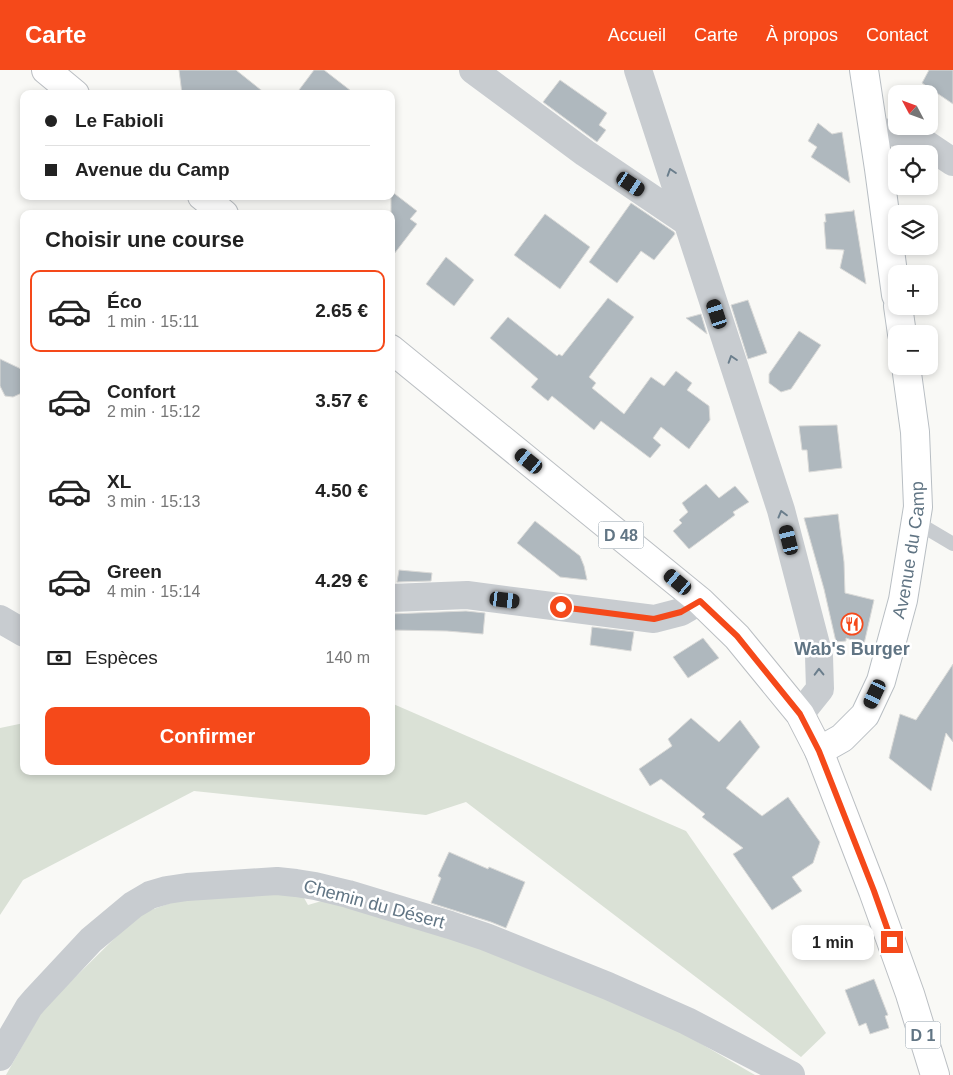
<!DOCTYPE html>
<html lang="fr">
<meta charset="utf-8">
<style>
body{margin:0;font-family:Arial,sans-serif;background:#f2f2f2;color:#222;height:100vh;display:flex;flex-direction:column;font-size:19px;white-space:nowrap}
*{box-sizing:border-box;margin:0}
p{font-size:16px;color:#767676}
.icon{flex:none;width:28px;height:28px;fill:none;stroke:currentColor;stroke-width:2;stroke-linecap:round;stroke-linejoin:round}
.map{position:relative;flex:1;overflow:hidden}
.panel{position:absolute;left:20px;top:140px;width:375px;height:565px;display:flex;flex-direction:column;background:#fff;border-radius:10px;box-shadow:0 2px 8px #0003}
.panel>*{flex:none}
.banner{position:absolute;left:20px;top:20px;width:375px;height:110px;border-radius:10px;box-shadow:0 2px 8px #0003;display:grid;align-content:center;height:110px;padding:0 25px;background:#fff}
.needle{width:32px;rotate:311deg}
.controls{position:absolute;left:888px;top:15px;display:grid;gap:10px}
.controls a{display:grid;place-items:center;width:50px;height:50px;border-radius:10px;background:#fff;box-shadow:0 2px 8px #0003;font-size:25px}
.end{position:absolute;width:22px;height:22px;margin:-11px;border:6px solid #f5491a;background:#fff;box-shadow:0 0 0 2px #fff}
.from{border-radius:50%}
.bubble{position:absolute;height:35px;border-radius:10px;background:#fff;box-shadow:0 2px 8px #0003;font-size:16px;font-weight:700;line-height:35px;text-align:center}
.car{position:absolute;width:15px;height:30px;margin:-15px -8px;border-radius:6px;box-shadow:0 0 4px 1px #0007;background:linear-gradient(#222 24%,#8ab4d8 0 40%,#222 0 76%,#8ab4d8 0 86%,#222 0)}
.banner b{display:flex;align-items:center;gap:18px;height:48px;font-size:19px}
.banner b+b{border-top:1px solid #e0e0e0}
.banner i{width:12px;height:12px;background:#222}
ul{padding:0;list-style:none}
li{display:flex;align-items:center;gap:15px;height:82px;margin:0 10px 8px;padding:0 15px;border:2px solid transparent;border-radius:10px}
li div{flex:1}
li b{display:block;font-size:19px}
li em{font-style:normal;font-weight:700}
li.current{border-color:#f5491a}
li>.icon{width:45px;height:45px;stroke-width:1.5}
h2{padding:0 25px;font-size:22px;line-height:60px}
.pay{display:flex;align-items:center;gap:12px;height:55px;padding:0 25px;font-size:19px}
.pay p{margin-inline-start:auto}
.action{display:flex;gap:10px;margin-top:auto;padding:10px 25px}
.action a{flex:1;height:58px;border-radius:10px;background:#f5491a;color:#fff;font-size:20px;font-weight:700;line-height:58px;text-align:center}
header{display:flex;align-items:center;gap:30px;box-sizing:border-box;height:70px;padding:0 25px;background:#f5491a;color:#fff}
header strong{font-size:24px}
nav{display:flex;gap:28px;margin-inline-start:auto;font-size:18px}
.map>svg:first-child{display:block}
.green{fill:#dae1d6}
.building{fill:#afb8be;stroke:#dadad8}
.lines{fill:none;stroke-linecap:round;stroke-linejoin:round}
.secondary-casing{stroke:#b8bec3;stroke-width:30}
.primary-casing{stroke:#bbbfc3;stroke-width:30}
.service{stroke:#c8ccd0;stroke-width:14}
.minor{stroke:#c8ccd0;stroke-width:28}
.secondary{stroke:#fff;stroke-width:28}
.primary{stroke:#fff;stroke-width:28}
.oneway{stroke:#6b7e8c}
.route{stroke:#f5491a;stroke-width:6}
.labels{text-anchor:middle;stroke-width:5;stroke-linejoin:round;paint-order:stroke}
.shield{fill:#fff;stroke:#909ea9;stroke-width:1}
.shield-label{font-size:16px;font-weight:bold;fill:#617584}
.street-label{font-size:18px;fill:#617584;stroke:#fff}
.poi-label{font-size:18px;font-weight:bold;fill:#617584;stroke:#fff}
</style>
<header>
<strong>Carte</strong>
<nav><a>Accueil</a><a>Carte</a><a>À propos</a><a>Contact</a></nav>
</header>
<div class="map">
<svg width="953" height="1005" viewBox="0 0 953 1005">
<rect width="100%" height="100%" fill="#f9f9f6"/>
<path class="green" d="M 391,633 L 686,761 L 826,963 L 801,987 L 466,732 L 426,745 L 194,721 L 23,810 L 0,845 L 0,658 L 24,653 L 24,701 L 391,701 Z
M 281,822 L 303,826 L 308,835 L 325,830 L 501,884 L 648,943 L 755,1005 L 6,1005 L 43,939 L 129,854 L 145,842 L 188,827 Z"/>
<path class="building" d="M 179,0 L 236,0 L 266,24 L 182,24 Z
M 314,0 L 324,0 L 355,24 L 296,24 Z
M 929,0 L 953,0 L 953,34 L 922,13 Z
M 560,10 L 607,43 L 599,55 L 606,60 L 597,72 L 543,32 Z
M 818,53 L 832,64 L 842,62 L 850,113 L 811,87 L 817,77 L 808,71 Z
M 391,121 L 417,141 L 410,149 L 417,154 L 391,188 Z
M 631,133 L 674,162 L 675,164 L 654,190 L 641,181 L 617,213 L 589,192 Z
M 853,140 L 854,140 L 866,214 L 840,198 L 844,180 L 826,179 L 824,152 L 826,152 L 825,144 L 853,141 Z
M 545,144 L 590,177 L 560,219 L 514,185 Z
M 446,187 L 474,210 L 454,236 L 426,214 Z
M 608,228 L 634,247 L 589,307 L 596,313 L 592,318 L 624,344 L 651,307 L 664,316 L 676,301 L 692,313 L 687,320 L 709,336 L 710,350 L 689,379 L 661,357 L 653,368 L 661,375 L 650,388 L 601,351 L 594,360 L 552,326 L 548,331 L 531,317 L 538,309 L 490,268 L 508,247 L 557,286 L 559,284 L 562,286 Z
M 748,230 L 767,283 L 748,289 L 731,235 Z
M 701,244 L 707,264 L 686,248 Z
M 799,261 L 821,275 L 791,319 L 781,322 L 769,313 L 769,304 Z
M 0,289 L 19,298 L 24,302 L 24,322 L 13,327 L 5,326 L 0,316 Z
M 837,355 L 842,398 L 809,402 L 807,380 L 802,380 L 799,356 Z
M 706,414 L 719,428 L 735,416 L 749,432 L 733,442 L 735,445 L 689,479 L 673,461 L 682,453 L 679,450 L 688,442 L 682,433 Z
M 838,444 L 844,492 L 845,523 L 874,530 L 864,574 L 846,568 L 846,571 L 836,572 L 824,519 L 804,448 Z
M 535,451 L 580,486 L 584,496 L 587,510 L 560,507 L 517,473 Z
M 399,500 L 432,503 L 431,511 L 397,512 Z
M 466,541 L 485,543 L 483,564 L 447,561 L 391,560 L 391,544 Z
M 592,557 L 634,562 L 631,581 L 590,575 Z
M 703,568 L 719,588 L 688,608 L 673,587 Z
M 953,594 L 953,672 L 946,663 L 931,721 L 889,688 L 900,644 L 916,650 Z
M 691,648 L 719,672 L 740,650 L 760,677 L 726,718 L 762,746 L 788,727 L 820,772 L 813,793 L 792,807 L 802,821 L 772,840 L 733,784 L 743,778 L 702,747 L 705,744 L 661,709 L 650,716 L 639,699 L 672,676 L 668,669 Z
M 449,782 L 488,799 L 489,797 L 525,812 L 506,858 L 491,852 L 431,833 L 441,808 L 438,806 Z
M 874,909 L 888,945 L 885,946 L 889,958 L 870,964 L 866,953 L 859,956 L 845,920 Z"/>
<g class="lines">
<g class="secondary-casing">
<g id="secondary">
<path d="M 864,0 L 879,99 L 896,225"/>
<path d="M 898,236 L 902,264"/>
<path id="s1" d="M 819,681 L 842,668 L 865,645 L 881,611 L 903,530 L 918,437 L 915,362 L 906,296"/>
</g>
</g>
<g class="primary-casing">
<path id="primary" d="M 46,0 L 75,24
M 202,126 L 224,144
M 391,279 L 700,531 L 737,567 L 800,644 L 819,681 L 873,821 L 910,924 L 935,1005"/>
</g>
<path class="service" d="M 916,452 L 953,474"/>
<path class="minor" d="M 473,0 L 585,83 L 687,152
M 638,0 L 781,440 L 819,586 L 820,619 L 800,644
M 874,63 L 908,62 L 953,92
M 391,528 L 467,525 L 654,549 L 681,542 L 700,531
M 0,549 L 24,563
M 0,987 L 29,937 L 35,930 L 91,870 L 133,835 L 150,825 L 167,820 L 187,817 L 277,811 L 296,813 L 315,816 L 348,824 L 450,855 L 486,867 L 608,916 L 687,951 L 791,1005"/>
<use href="#secondary" class="secondary"/>
<use href="#primary" class="primary"/>
</g>
<defs><path id="oneway-chevron" d="M-2-3.5L2.5 0L-2 3.5" fill="none" stroke-width="1.6" stroke-linecap="round" stroke-linejoin="round" transform="scale(1.25)"/></defs>
<g class="oneway">
<use href="#oneway-chevron" transform="translate(671 102) rotate(-108)"/>
<use href="#oneway-chevron" transform="translate(732 289) rotate(-108)"/>
<use href="#oneway-chevron" transform="translate(782 444) rotate(-105)"/>
<use href="#oneway-chevron" transform="translate(819 602) rotate(-91)"/>
</g>
<g class="lines">
<path class="route" d="M 561,537 L 654,549 L 681,542 L 700,531 L 737,566 L 800,644 L 819,681 L 874,821 L 892,872"/>
</g>
<defs>
<g id="restaurant-ring" transform="scale(1.125)"><circle r="9.5" fill="#fff" stroke="#f5491a" stroke-width="1.5"/><path d="M-5-6h1v4h1v-4h1v4h1v-4h1v5L-1.5 .5V6h-2V.5L-5-1ZM5-6V6H3V1.5H1.5Q1.5-4 5-6Z" fill="#f5491a"/></g>
</defs>
<g fill-rule="evenodd">
<use href="#restaurant-ring" x="852" y="554"/>
</g>
<g class="labels">
<g class="shield">
<rect x="598.5" y="451.5" width="45" height="27" rx="4"/>
<rect x="905.5" y="951.5" width="35" height="27" rx="4"/>
</g>
<g class="shield-label">
<text x="621" y="471">D 48</text>
<text x="923" y="971">D 1</text>
</g>
<g class="street-label">
<text dy="6" stroke="none"><textPath href="#s1" startOffset="231">Avenue du Camp</textPath></text>
<text transform="translate(374 834) rotate(15)" y="6">Chemin du Désert</text>
</g>
<g class="poi-label">
<text x="852" y="585">Wab's Burger</text>
</g>
</g>
</svg>
<div class="controls">
<a><svg class="needle" viewBox="-14 -14 28 28"><path d="M0-13l5 13h-10z" fill="#e53935"/><path d="M0 13l5-13h-10z" fill="#767676"/></svg></a>
<a><svg class="icon" aria-label="locate" viewBox="0 0 24 24"><circle cx="12" cy="12" r="6"/><path d="M12 2v4M12 18v4M2 12h4M18 12h4"/></svg></a>
<a><svg class="icon" aria-label="layers" viewBox="0 0 24 24"><path d="M12 4l9 5-9 5-9-5zM3 14l9 5 9-5"/></svg></a>
<a>+</a>
<a>−</a>
</div>
<i class="end from" style="left:561px;top:537px"></i>
<i class="end" style="left:892px;top:872px"></i>
<div class="bubble" style="left:792px;top:855px;width:82px">1 min</div>
<i class="car" style="left:631px;top:114px;rotate:124deg"></i>
<i class="car" style="left:717px;top:244px;rotate:342deg"></i>
<i class="car" style="left:529px;top:391px;rotate:309deg"></i>
<i class="car" style="left:789px;top:470px;rotate:346deg"></i>
<i class="car" style="left:678px;top:512px;rotate:310deg"></i>
<i class="car" style="left:505px;top:530px;rotate:97deg"></i>
<i class="car" style="left:875px;top:624px;rotate:205deg"></i>
<div class="banner">
<b><i class="from"></i>Le Fabioli</b>
<b><i></i>Avenue du Camp</b>
</div>
<section class="panel">
<h2>Choisir une course</h2>
<ul>
<li class="current"><svg class="icon" aria-label="car" viewBox="0 0 24 24"><path d="M5 17H2v-5l4-1 3-4h7l3 4 3 1v5h-3M9 17h6M6 11h13"/><circle cx="7" cy="17" r="2"/><circle cx="17" cy="17" r="2"/></svg><div><b>Éco</b><p>1 min · 15:11</p></div><em>2.65 €</em></li>
<li><svg class="icon" aria-label="car" viewBox="0 0 24 24"><path d="M5 17H2v-5l4-1 3-4h7l3 4 3 1v5h-3M9 17h6M6 11h13"/><circle cx="7" cy="17" r="2"/><circle cx="17" cy="17" r="2"/></svg><div><b>Confort</b><p>2 min · 15:12</p></div><em>3.57 €</em></li>
<li><svg class="icon" aria-label="car" viewBox="0 0 24 24"><path d="M5 17H2v-5l4-1 3-4h7l3 4 3 1v5h-3M9 17h6M6 11h13"/><circle cx="7" cy="17" r="2"/><circle cx="17" cy="17" r="2"/></svg><div><b>XL</b><p>3 min · 15:13</p></div><em>4.50 €</em></li>
<li><svg class="icon" aria-label="car" viewBox="0 0 24 24"><path d="M5 17H2v-5l4-1 3-4h7l3 4 3 1v5h-3M9 17h6M6 11h13"/><circle cx="7" cy="17" r="2"/><circle cx="17" cy="17" r="2"/></svg><div><b>Green</b><p>4 min · 15:14</p></div><em>4.29 €</em></li>
</ul>
<div class="pay"><svg class="icon" aria-label="cash" viewBox="0 0 24 24"><path d="M3 7h18v10H3z"/><circle cx="12" cy="12" r="2"/></svg>Espèces<p>140 m</p></div>
<div class="action"><a>Confirmer</a></div>
</section>
</div>
